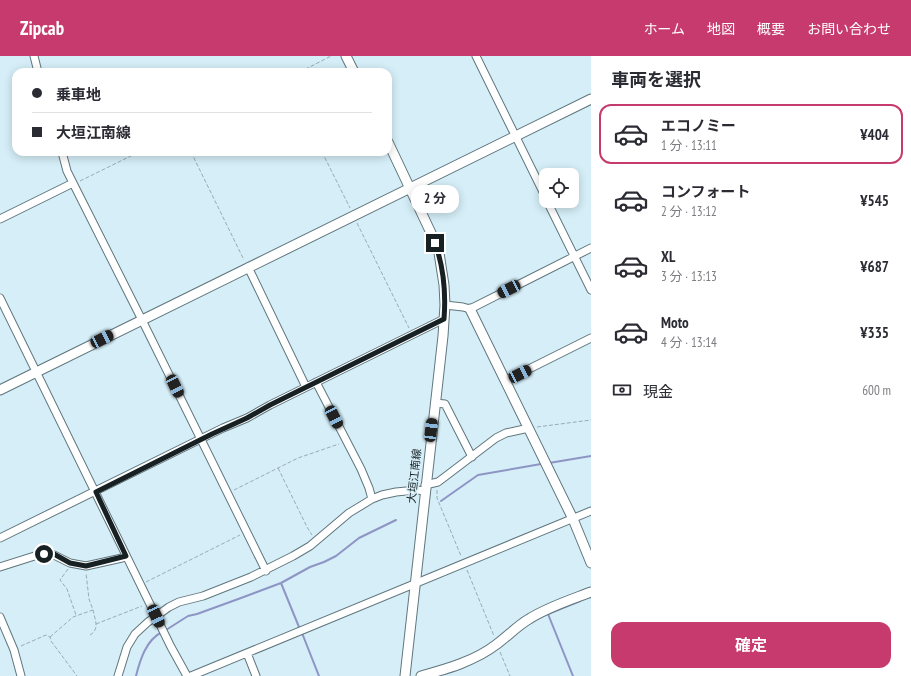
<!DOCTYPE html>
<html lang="ja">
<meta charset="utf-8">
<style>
body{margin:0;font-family:"PT Sans Narrow","Noto Sans JP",sans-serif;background:#f7f7f7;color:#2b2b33;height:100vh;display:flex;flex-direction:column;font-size:15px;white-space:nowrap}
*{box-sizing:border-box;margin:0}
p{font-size:13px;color:#7c7c81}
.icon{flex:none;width:22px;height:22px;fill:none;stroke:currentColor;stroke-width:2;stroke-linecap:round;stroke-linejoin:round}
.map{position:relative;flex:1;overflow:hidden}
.drawer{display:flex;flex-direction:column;background:#fff;width:320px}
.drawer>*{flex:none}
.banner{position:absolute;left:12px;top:12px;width:380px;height:88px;border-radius:12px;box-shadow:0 2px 10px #0003;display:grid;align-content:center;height:88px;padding:0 20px;background:#fff}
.controls{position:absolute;left:539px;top:112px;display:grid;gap:8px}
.controls a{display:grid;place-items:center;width:40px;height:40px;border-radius:8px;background:#fff;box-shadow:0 2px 10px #0003;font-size:20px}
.end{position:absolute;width:18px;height:18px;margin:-9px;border:5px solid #172023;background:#fff;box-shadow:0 0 0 2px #fff}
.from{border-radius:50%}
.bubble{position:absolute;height:28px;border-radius:12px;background:#fff;box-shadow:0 2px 10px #0003;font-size:13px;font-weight:700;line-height:28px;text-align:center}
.car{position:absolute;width:12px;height:24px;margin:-12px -6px;border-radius:5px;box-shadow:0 0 3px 1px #0007;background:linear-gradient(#222 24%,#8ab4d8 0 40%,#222 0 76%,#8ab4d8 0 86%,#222 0)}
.banner b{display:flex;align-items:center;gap:14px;height:38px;font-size:15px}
.banner b+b{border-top:1px solid #e1e1e2}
.banner i{width:10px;height:10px;background:#2b2b33}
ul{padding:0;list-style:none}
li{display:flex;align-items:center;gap:12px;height:60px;margin:0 8px 6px;padding:0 12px;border:2px solid transparent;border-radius:12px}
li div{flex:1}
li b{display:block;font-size:15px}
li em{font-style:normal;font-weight:700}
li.on{border-color:#c73a6d}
li>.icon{width:36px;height:36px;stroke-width:1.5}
h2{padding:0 20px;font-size:18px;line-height:48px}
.pay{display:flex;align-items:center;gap:10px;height:44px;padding:0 20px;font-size:15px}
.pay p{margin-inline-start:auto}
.cta{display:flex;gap:8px;margin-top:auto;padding:8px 20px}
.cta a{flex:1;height:46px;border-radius:12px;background:#c73a6d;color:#fff;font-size:16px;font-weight:700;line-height:46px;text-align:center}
header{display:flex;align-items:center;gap:24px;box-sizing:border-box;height:56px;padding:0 20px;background:#c73a6d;color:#fff}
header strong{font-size:19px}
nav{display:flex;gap:22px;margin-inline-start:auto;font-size:14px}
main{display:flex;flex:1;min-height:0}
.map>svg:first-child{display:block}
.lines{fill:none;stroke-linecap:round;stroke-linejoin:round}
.stream{stroke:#8e95c5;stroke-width:2}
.street-casing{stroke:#60767d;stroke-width:9}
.secondary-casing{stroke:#60767d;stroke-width:11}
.path{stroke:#98acb3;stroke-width:1;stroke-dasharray:4 2;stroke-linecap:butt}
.street{stroke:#fff;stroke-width:7}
.secondary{stroke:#fff;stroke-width:9}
.route{stroke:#172023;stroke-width:5}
.labels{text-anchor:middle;stroke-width:3;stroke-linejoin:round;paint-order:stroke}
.street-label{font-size:11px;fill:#172023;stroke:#d5eef7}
</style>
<header>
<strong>Zipcab</strong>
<nav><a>ホーム</a><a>地図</a><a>概要</a><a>お問い合わせ</a></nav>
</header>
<main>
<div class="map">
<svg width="591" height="620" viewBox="0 0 591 620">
<rect width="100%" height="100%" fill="#d5eef7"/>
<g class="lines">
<path class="stream" d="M 549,407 L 591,400
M 441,445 L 478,419 L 541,408
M 281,527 L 299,571 L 298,572
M 166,574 L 188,560 L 197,558 L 241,542 L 281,527 L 310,511 L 324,506 L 336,500 L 359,482 L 396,464
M 302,577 L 319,620
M 136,620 C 140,604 146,584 162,576
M 573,620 L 548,558 L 580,545"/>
<g class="street-casing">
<path id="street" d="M 34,0 L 38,16
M 476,0 L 546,142
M 62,96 L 67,115 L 73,127 L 142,264 L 266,515
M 547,145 L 591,234
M 0,163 L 73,127
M 248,211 L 306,331
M 0,242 L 171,591 L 187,620
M 445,249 L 463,251 L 470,253 L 591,192
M 505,325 L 591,282
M 316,326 L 361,413 L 369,432 L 372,443
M 435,347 L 445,348 L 472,401
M 425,429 L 438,426 L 446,420 L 496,382 L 506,377 L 529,372
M 0,482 L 223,372 L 247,362 L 270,349 L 444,263
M 0,511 L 44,497 L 54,499 L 70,507 L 86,510 L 122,502 L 126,500
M 0,561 L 14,594 L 21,620
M 247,597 L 256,620
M 118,620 L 127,591 L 135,578 L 148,566 L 169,551 L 179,546 L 203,540 L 251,521 L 293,500 L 310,490 L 349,457 L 372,443 L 382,439 L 396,436 L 417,434 L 425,435
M 191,620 L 591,455"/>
</g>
<g class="secondary-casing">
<path id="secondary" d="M 346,0 L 354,16
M 388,86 L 431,177 L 439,197 L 444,229 L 445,249 L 443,280 L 405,620
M 470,253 L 573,463 L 591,507
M 0,334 L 591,43
M 421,620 C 447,613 475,605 497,588 C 508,580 517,570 529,563 C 548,551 570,544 591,536"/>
</g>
<path class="path" d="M 300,16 L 331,0
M 191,96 L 244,204
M 322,96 L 350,152
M 80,125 L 139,96
M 357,167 L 409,272
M 537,371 L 591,364
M 278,412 L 307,471 L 312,479
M 234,434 L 298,402 L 339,388
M 437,434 L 437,442 L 461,500
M 68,513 L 60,524 L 67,533 L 76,559
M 467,514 L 494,580
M 146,526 L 240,479
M 96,568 L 142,550
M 90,579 C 100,573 95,564 93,554
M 50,581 L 73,561 L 93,554 L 89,543 L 86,517
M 21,590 L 46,579 L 50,581 L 51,585 L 77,620
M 500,596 L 510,620"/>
<use href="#street" class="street"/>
<use href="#secondary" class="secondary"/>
</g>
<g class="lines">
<path class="route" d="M 44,498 L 54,498 L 70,507 L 86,510 L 126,500 L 96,436 L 212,378 L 247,362 L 270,349 L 444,263 C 446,237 444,212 435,187"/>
</g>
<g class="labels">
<g class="street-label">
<text transform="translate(414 420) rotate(-84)" y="4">大垣江南線</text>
</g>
</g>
</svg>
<div class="controls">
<a><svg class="icon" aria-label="locate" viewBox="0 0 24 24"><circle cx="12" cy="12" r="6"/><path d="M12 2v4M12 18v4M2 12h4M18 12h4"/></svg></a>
</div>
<i class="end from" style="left:44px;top:498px"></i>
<i class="end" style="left:435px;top:187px"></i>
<div class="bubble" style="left:411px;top:129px;width:48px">2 分</div>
<i class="car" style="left:509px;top:233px;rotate:244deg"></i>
<i class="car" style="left:102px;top:283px;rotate:64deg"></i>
<i class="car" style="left:520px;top:318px;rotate:64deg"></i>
<i class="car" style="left:175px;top:330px;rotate:154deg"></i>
<i class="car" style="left:334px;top:361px;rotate:153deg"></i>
<i class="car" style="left:431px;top:374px;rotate:7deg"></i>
<i class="car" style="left:156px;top:560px;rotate:155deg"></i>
<div class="banner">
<b><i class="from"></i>乗車地</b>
<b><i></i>大垣江南線</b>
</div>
</div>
<section class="drawer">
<h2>車両を選択</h2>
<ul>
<li class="on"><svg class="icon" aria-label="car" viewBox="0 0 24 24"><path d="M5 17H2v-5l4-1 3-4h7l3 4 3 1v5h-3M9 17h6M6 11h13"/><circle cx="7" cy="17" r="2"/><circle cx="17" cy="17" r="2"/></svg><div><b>エコノミー</b><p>1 分 · 13:11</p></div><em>¥404</em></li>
<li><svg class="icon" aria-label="car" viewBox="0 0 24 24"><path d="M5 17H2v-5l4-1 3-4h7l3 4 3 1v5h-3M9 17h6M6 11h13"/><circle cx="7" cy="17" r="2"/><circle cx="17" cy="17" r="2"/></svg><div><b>コンフォート</b><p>2 分 · 13:12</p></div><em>¥545</em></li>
<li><svg class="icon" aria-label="car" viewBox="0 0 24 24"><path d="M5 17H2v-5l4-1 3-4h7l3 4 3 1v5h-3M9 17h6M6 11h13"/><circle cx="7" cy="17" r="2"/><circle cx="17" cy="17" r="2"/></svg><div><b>XL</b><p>3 分 · 13:13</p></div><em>¥687</em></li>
<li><svg class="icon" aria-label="car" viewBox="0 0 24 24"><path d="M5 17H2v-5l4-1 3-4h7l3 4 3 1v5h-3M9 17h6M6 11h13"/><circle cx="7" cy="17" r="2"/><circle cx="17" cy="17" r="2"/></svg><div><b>Moto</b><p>4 分 · 13:14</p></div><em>¥335</em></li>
</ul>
<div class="pay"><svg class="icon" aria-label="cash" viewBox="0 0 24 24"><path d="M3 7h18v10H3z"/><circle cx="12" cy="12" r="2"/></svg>現金<p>600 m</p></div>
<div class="cta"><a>確定</a></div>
</section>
</main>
